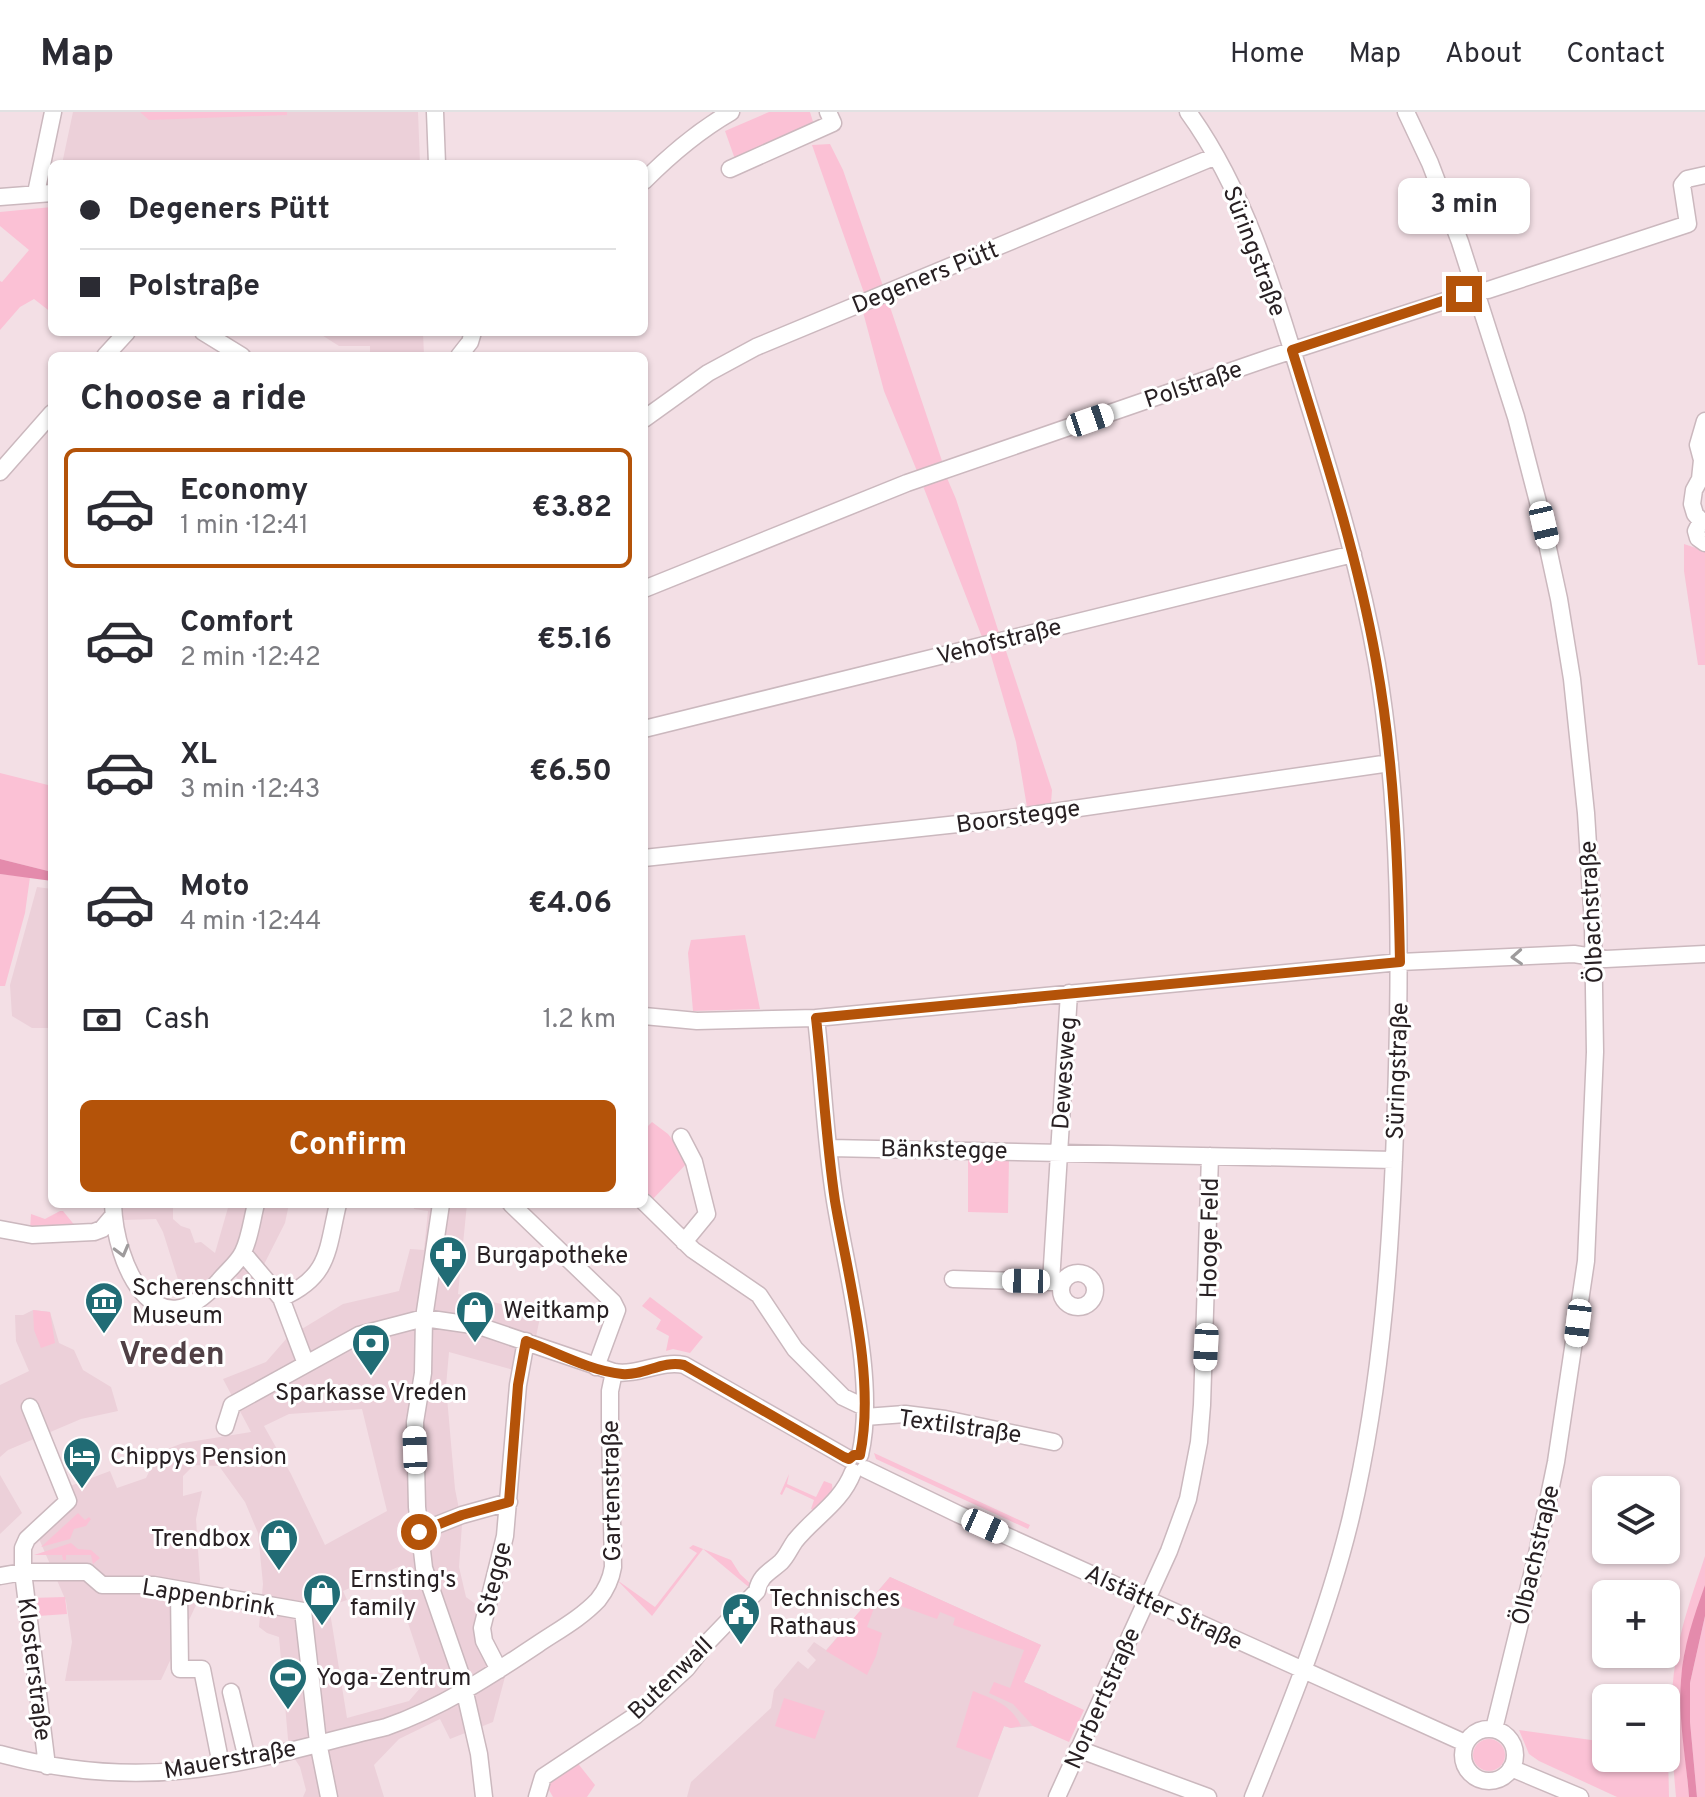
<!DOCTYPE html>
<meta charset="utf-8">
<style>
body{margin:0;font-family:Overpass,sans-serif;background:#f7f7f7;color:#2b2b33;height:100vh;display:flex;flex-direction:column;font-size:30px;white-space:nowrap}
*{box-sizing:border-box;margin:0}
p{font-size:26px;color:#7c7c81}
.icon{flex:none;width:44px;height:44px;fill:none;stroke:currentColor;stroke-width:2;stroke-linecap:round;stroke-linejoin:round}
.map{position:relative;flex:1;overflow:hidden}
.side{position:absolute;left:48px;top:240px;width:600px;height:856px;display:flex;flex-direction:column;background:#fff;border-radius:12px;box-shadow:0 2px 6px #0004}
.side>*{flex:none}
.top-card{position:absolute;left:48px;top:48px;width:600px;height:176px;border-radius:12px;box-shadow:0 2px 6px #0004;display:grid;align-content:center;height:176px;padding:0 32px;background:#fff}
.fabs{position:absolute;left:1592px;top:1364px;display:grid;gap:16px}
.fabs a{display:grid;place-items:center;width:88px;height:88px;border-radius:12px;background:#fff;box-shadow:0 2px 6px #0004;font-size:40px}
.end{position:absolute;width:36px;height:36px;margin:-18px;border:10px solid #b45309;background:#fff;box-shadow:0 0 0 4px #fff}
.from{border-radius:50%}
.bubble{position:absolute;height:56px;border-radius:12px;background:#fff;box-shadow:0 2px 6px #0004;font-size:26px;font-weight:700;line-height:56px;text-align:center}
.car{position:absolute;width:24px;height:48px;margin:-24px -12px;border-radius:10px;box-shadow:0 0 6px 2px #0007;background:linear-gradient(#fff 24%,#345 0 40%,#fff 0 76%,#345 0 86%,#fff 0)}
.top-card b{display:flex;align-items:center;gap:28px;height:76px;font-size:30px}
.top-card b+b{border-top:2px solid #e1e1e2}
.top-card i{width:20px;height:20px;background:#2b2b33}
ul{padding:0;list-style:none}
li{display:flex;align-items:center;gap:24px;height:120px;margin:0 16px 12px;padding:0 16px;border:4px solid transparent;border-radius:12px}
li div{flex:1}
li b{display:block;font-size:30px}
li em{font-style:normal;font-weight:700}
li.on{border-color:#b45309}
li>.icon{width:72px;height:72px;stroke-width:1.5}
h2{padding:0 32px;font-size:36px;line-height:96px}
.pay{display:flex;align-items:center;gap:20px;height:88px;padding:0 32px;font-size:30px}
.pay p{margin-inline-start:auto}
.primary-button{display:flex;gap:16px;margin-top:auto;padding:16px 32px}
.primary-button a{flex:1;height:92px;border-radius:12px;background:#b45309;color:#fff;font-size:32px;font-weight:700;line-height:92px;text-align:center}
header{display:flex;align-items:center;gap:48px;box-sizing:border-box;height:112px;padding:0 40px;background:#fff;border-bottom:2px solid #e1e1e2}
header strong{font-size:38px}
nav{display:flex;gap:44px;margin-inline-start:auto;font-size:28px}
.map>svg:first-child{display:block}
.built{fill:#ecd0d9;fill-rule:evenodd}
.green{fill:#fbc1d5}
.water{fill:#e48bac}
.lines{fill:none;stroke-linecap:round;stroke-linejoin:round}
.minor-casing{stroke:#cbb8be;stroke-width:19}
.minor{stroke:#fff;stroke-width:16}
.oneway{stroke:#9e9b9c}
.route{stroke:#b45309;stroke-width:10}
.labels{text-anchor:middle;stroke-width:6;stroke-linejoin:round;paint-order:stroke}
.street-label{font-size:24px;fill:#282023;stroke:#fff}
.poi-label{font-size:24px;fill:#282023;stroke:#fff;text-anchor:start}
.district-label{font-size:32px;font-weight:bold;fill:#504045;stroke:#fff}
</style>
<header>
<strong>Map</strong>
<nav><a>Home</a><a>Map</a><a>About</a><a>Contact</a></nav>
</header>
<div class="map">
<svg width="1705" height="1685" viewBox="0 0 1705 1685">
<rect width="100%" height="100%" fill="#f3dfe5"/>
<path class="built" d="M 73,0 L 418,0 L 420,52 L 62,52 Z
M 317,220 L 423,220 L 424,244 L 370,244 L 370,234 L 339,234 Z
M 37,775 L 52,777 L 52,916 L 32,916 L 12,904 L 10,873 Z
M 123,1092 L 173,1092 L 173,1107 L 181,1114 L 190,1117 L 195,1131 L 201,1130 L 215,1141 L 229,1092 L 289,1092 L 285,1111 L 250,1180 L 224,1152 L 208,1168 L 181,1177 L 163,1120 L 156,1107 L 123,1108 Z
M 413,1092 L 467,1092 L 458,1182 L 541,1201 L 528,1262 L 449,1240 L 446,1274 L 455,1377 L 462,1412 L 459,1455 L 466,1485 L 481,1496 L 477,1514 L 506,1561 L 493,1610 L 450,1627 L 440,1607 L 399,1627 L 374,1653 L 384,1685 L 303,1685 L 306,1678 L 300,1655 L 293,1644 L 288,1627 L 279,1525 L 267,1521 L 259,1515 L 263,1472 L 258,1421 L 245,1390 L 219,1354 L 194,1353 L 183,1364 L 183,1384 L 202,1379 L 196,1407 L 200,1468 L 197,1491 L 161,1568 L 65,1569 L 72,1530 L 66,1489 L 33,1413 L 61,1387 L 70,1374 L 110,1359 L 117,1376 L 146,1366 L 159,1340 L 183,1331 L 251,1320 L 223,1267 L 266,1250 L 287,1226 L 343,1192 L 399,1179 L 410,1137 L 424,1138 L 428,1099 L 414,1097 ZM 362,1297 L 387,1399 L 325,1433 L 291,1362 L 264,1314 L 289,1302 ZM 398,1455 L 408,1511 L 427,1568 L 409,1589 L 347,1606 L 329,1494 L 347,1488 L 343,1479 Z
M 33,1198 L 50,1200 L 59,1231 L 74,1238 L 83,1258 L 111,1275 L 118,1299 L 81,1307 L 8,1338 L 0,1345 L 0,1273 L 29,1259 L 16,1229 L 15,1203 L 23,1203 Z
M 0,1363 L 22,1401 L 0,1422 Z
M 890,1465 L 1041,1533 L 1024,1570 L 1047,1580 L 1033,1614 L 1011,1616 L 1004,1614 L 978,1685 L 687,1685 L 691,1670 L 771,1596 L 774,1578 L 798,1549 L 808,1557 L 816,1548 L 807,1539 L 814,1530 L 826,1538 Z"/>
<path class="green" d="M 140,0 L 287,0 L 287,3 L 149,8 Z
M 769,0 L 810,0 L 814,13 L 736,50 L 725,19 Z
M 830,32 L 843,58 L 883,174 L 864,181 L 812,33 Z
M 52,95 L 52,201 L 34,187 L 20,195 L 0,218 L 0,169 L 2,170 L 29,138 L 0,114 L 0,100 Z
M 888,189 L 942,349 L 917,359 L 884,279 L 863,200 Z
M 947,366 L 956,387 L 999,521 L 982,525 L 923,374 Z
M 1684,432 L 1705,439 L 1705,553 L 1698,553 L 1684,459 Z
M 1002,537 L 1006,539 L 1052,678 L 1051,691 L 1027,695 L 1016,630 L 990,540 Z
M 0,661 L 52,674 L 52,760 L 0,747 Z
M 0,762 L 30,765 L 25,801 L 5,874 L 0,874 Z
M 745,823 L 760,897 L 693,899 L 688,841 L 691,828 Z
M 652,1010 L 668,1022 L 689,1049 L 651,1089 L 644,1083 L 644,1018 Z
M 968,1045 L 1009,1046 L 1008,1101 L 968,1100 Z
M 60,1099 L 63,1099 L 76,1115 L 30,1118 L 31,1102 L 45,1107 Z
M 650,1185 L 703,1225 L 690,1241 L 673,1237 L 666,1239 L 669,1224 L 656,1217 L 661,1208 L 642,1194 Z
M 33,1198 L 50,1200 L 55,1231 L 41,1236 L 34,1218 Z
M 874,1341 L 1030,1413 L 1028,1417 L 876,1347 Z
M 789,1362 L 787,1372 L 816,1385 L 824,1369 L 832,1372 L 833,1383 L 818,1400 L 811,1397 L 814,1388 L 786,1375 L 782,1383 L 780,1382 Z
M 78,1401 L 85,1408 L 89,1405 L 91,1407 L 86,1414 L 74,1417 L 70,1427 L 41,1435 Z
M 71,1431 L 78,1437 L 91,1438 L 100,1446 L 93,1452 L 91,1443 L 66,1443 L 66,1448 L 63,1448 L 62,1443 L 34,1443 Z
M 693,1433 L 731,1448 L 740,1462 L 753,1474 L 751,1477 L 703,1437 L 652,1504 L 617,1468 L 655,1495 L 697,1441 L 689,1436 Z
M 1705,1444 L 1705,1473 L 1685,1538 L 1681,1568 L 1681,1602 L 1689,1685 L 1676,1685 C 1672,1640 1668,1592 1676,1547 C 1681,1512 1694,1478 1705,1444 Z
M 890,1465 L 1041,1533 L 1024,1570 L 1084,1598 L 1069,1630 L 1033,1614 L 1013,1592 L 989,1581 L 994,1570 L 1010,1576 L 1024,1538 L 953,1513 L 955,1506 L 940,1500 L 937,1507 L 898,1493 L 902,1483 L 879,1478 Z
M 65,1485 L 67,1502 L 38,1504 L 39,1522 L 30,1486 Z
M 870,1487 L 874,1496 L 867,1515 L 882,1521 L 876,1544 L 867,1563 L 826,1539 Z
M 1705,1504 L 1705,1685 L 1697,1685 L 1690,1610 L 1690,1571 Z
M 973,1579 C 993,1587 1012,1593 1021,1614 L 1011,1616 L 1004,1614 L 991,1648 L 956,1635 Z
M 784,1586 L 825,1599 L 815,1627 L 775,1614 Z
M 1519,1618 L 1606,1630 L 1606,1646 L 1666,1646 L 1668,1639 L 1669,1685 L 1617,1685 L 1539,1649 L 1529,1642 Z
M1473 1643a16 16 0 1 1 32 0a16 16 0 1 1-32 0Z
M 576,1649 L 595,1673 L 587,1685 L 553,1685 L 545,1671 Z"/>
<path class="water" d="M 0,747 L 52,760 L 52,769 L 0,762 Z
M 1705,1473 L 1705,1504 L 1690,1571 L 1690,1610 L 1697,1685 L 1689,1685 C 1686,1646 1678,1607 1681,1568 C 1683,1535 1694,1504 1705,1473 Z"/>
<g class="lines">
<g class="minor-casing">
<path id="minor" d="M 435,0 L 437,52
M 1188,0 C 1249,84 1278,192 1308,290 C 1335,376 1361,462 1377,552 C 1401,696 1401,842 1396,988 C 1392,1128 1383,1268 1351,1405 C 1328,1501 1290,1594 1253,1685
M 1406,0 L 1430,51 L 1460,130 L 1516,305 L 1538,390 L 1559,487 L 1572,567 L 1586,701 L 1593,813 L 1595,940 L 1586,1149 L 1556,1350 L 1537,1442 L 1494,1617
M 730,57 L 833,11 L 828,0
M 644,69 C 671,42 698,19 731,0
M 36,81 L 53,0
M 0,85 L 52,81
M 203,220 L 242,244
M 105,244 L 127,220
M 459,244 L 470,230 L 473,220
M 644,307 L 708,261 L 756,235 L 1216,44
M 0,360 L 52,301
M 1705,409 L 1699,413 L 1696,419 L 1698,426 L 1705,431
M 1702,410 L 1695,402 L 1692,392 L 1694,378 L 1700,367 L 1702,348 L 1698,333 L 1705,309
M 644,477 L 907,371 L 1269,246 L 1466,182 L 1488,178 L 1688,112 L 1682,73 L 1687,67 L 1705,63
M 644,617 L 1353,442
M 644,746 L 1004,707 L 1390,651
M 644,904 L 697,909 L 816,906 L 1400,850 L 1574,842 L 1606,847 L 1705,842
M 816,906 C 823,967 825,1028 835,1089 C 847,1163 877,1270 860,1343
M 681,1025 L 694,1050 L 707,1102 L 684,1130
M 830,1036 L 1394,1048
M 644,1090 L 693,1138 L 759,1183 L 795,1237 L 843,1285 L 864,1295
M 113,1092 C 115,1152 155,1243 219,1169 C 226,1160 238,1151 243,1140 C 250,1126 252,1107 256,1092
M 441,1092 L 424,1206 L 423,1261 L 415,1310 L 417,1395 L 424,1456 L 461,1563 L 479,1642 L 484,1685
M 511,1092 L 613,1190 L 617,1198 L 596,1255
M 0,1117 L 32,1123 L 94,1120 L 102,1117 L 113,1104
M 243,1141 L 281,1186 L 306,1252
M1061 1178a17 17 0 1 1 34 0a17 17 0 1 1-34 0Z
M 953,1167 L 1051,1170 L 1069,881
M 281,1186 C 330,1165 327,1138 338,1092
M 865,1305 L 905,1302 L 945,1307 L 1054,1330
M 225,1315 L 232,1293 L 359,1223 L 424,1206 L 479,1214 L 614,1260 C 639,1264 660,1248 684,1253 L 849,1347
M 865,1357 L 958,1402 L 1465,1631
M 419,1420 L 462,1403 L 509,1390
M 0,1464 L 23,1460 L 23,1436 L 27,1427 L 68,1389 L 30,1295
M 179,1479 L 180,1557 L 202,1557 L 221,1653
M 499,1558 L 484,1529 L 482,1516 L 505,1424 L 518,1273 L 526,1229
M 231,1580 L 247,1647
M1463 1643a26 26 0 1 1 52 0a26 26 0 1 1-52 0Z
M 1078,1637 L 1208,1685
M 0,1642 C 62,1659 124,1665 188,1658 C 255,1651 321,1630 386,1615 C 441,1596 490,1564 538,1532 C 559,1518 581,1506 598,1488 C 606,1478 611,1467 613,1455 L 610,1313 L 610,1279 L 614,1260
M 47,1654 L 23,1460 L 87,1460 L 102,1473 L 154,1473 L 303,1499 L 318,1630 L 329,1685
M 1511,1656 L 1580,1685
M 537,1685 L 543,1665 L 635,1604 L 687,1556 L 705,1533 L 757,1479 C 760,1463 770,1460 781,1450 C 787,1444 790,1436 795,1429 C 814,1405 841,1391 853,1360
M 1057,1685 L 1169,1439 L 1188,1387 L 1199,1330 L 1202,1293 L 1210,1044"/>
</g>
<use href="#minor" class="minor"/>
</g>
<defs><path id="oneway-chevron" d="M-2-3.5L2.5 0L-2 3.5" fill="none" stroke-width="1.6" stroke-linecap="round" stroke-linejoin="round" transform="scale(2)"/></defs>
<g class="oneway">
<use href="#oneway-chevron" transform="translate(1517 845) rotate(177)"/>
<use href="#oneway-chevron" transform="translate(122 1139) rotate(75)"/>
</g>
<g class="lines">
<path class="route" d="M 419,1420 L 462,1403 L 509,1390 L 518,1273 L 526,1229 C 556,1240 590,1259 622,1262 C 644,1264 662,1248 684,1253 L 844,1345 L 849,1347 L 854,1343 L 860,1343 C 876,1266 848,1166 835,1089 C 826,1028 823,967 816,906 L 1400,850 C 1398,749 1394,647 1376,548 C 1357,442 1324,341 1292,238 L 1464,182"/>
</g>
<defs>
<g id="pharmacy-pin" transform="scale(2)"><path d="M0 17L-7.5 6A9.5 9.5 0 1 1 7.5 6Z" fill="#216c75" stroke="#fff"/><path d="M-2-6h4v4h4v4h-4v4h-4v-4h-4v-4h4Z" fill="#fff"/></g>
<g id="museum-pin" transform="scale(2)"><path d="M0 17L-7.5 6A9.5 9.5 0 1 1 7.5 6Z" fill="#216c75" stroke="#fff"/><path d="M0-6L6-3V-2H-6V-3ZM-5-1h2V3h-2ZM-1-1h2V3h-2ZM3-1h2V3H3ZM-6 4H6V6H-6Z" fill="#fff"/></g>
<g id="shop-pin" transform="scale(2)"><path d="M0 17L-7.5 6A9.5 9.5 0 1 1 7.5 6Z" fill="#216c75" stroke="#fff"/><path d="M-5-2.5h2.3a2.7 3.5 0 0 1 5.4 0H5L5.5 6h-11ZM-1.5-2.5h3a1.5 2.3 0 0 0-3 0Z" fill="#fff"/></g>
<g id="bank-pin" transform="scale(2)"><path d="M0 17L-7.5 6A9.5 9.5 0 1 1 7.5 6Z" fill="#216c75" stroke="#fff"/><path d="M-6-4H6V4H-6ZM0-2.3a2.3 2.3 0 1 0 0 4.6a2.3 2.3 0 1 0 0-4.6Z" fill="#fff"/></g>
<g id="hotel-pin" transform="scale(2)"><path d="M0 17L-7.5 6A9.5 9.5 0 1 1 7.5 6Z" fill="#216c75" stroke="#fff"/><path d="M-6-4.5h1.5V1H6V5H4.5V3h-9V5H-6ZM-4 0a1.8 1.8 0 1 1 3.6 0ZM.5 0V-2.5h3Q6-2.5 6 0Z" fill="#fff"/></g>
<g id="civic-pin" transform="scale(2)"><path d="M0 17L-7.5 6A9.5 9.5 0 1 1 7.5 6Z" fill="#216c75" stroke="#fff"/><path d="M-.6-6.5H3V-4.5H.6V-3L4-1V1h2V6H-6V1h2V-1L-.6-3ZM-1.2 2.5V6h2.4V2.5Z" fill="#fff"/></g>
<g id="stadium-pin" transform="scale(2)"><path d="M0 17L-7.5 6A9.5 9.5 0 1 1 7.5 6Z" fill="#216c75" stroke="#fff"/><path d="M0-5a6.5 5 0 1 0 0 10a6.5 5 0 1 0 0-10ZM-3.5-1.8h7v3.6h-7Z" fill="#fff"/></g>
</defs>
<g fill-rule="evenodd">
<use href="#pharmacy-pin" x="448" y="1143"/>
<use href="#museum-pin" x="104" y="1189"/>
<use href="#shop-pin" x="475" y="1198"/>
<use href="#bank-pin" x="371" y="1231"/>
<use href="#hotel-pin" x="82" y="1344"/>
<use href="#shop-pin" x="279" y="1426"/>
<use href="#shop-pin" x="322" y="1481"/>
<use href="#civic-pin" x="741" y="1500"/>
<use href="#stadium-pin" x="288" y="1565"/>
</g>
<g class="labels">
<g class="street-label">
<text transform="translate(1255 139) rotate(69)" y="8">Süringstraße</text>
<text transform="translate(925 165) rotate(-22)" y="8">Degeners Pütt</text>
<text transform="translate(1193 272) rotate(-19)" y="8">Polstraße</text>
<text transform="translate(999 529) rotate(-14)" y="8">Vehofstraße</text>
<text transform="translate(1018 704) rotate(-8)" y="8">Boorstegge</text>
<text transform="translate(1591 800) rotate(-93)" y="8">Ölbachstraße</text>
<text transform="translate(1397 959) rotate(-88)" y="8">Süringstraße</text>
<text transform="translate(1064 961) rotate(-86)" y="8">Dewesweg</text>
<text transform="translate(944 1037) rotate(1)" y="8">Bänkstegge</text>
<text transform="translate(1209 1126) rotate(-89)" y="8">Hooge Feld</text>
<text transform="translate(960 1314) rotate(8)" y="8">Textilstraße</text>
<text transform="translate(611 1379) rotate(-91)" y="8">Gartenstraße</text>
<text transform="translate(1535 1443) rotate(-77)" y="8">Ölbachstraße</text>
<text transform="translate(494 1467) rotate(-76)" y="8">Stegge</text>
<text transform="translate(209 1485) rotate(9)" y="8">Lappenbrink</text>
<text transform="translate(1164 1495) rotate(25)" y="8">Alstätter Straße</text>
<text transform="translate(35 1557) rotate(83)" y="8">Klosterstraße</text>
<text transform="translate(670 1566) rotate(-44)" y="8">Butenwall</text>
<text transform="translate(1102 1586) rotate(-66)" y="8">Norbertstraße</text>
<text transform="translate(230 1647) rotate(-10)" y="8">Mauerstraße</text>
</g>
<g class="poi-label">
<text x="476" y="1151">Burgapotheke</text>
<text x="132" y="1183">Scherenschnitt<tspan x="132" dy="28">Museum</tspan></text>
<text x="503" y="1206">Weitkamp</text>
<text x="371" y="1288" text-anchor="middle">Sparkasse Vreden</text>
<text x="110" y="1352">Chippys Pension</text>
<text x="251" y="1434" text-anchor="end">Trendbox</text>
<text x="350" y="1475">Ernsting's<tspan x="350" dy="28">family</tspan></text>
<text x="769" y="1494">Technisches<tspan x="769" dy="28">Rathaus</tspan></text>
<text x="316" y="1573">Yoga-Zentrum</text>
</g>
<g class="district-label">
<text x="172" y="1252">Vreden</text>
</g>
</g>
</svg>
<div class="fabs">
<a><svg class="icon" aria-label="layers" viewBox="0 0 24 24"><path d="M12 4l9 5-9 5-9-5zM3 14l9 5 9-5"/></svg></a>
<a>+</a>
<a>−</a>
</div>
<i class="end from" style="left:419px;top:1420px"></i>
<i class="end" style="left:1464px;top:182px"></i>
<div class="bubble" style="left:1398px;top:66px;width:132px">3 min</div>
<i class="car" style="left:1090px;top:308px;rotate:71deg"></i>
<i class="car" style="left:1544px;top:413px;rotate:167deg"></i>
<i class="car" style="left:1026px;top:1169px;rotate:271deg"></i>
<i class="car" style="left:1578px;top:1211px;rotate:187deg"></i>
<i class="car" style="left:1206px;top:1235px;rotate:183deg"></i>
<i class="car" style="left:415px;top:1338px;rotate:358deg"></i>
<i class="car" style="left:985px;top:1414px;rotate:114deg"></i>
<div class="top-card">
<b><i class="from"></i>Degeners Pütt</b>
<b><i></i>Polstraße</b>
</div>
<section class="side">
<h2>Choose a ride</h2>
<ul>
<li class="on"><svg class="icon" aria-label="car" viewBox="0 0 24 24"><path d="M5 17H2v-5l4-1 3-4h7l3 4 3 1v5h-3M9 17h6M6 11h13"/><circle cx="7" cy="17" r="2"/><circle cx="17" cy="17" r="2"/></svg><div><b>Economy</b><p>1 min · 12:41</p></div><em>€3.82</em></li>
<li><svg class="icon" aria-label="car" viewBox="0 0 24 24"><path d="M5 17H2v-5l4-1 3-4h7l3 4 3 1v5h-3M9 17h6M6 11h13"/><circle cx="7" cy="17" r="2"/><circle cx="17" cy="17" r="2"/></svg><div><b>Comfort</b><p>2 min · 12:42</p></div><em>€5.16</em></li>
<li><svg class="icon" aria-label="car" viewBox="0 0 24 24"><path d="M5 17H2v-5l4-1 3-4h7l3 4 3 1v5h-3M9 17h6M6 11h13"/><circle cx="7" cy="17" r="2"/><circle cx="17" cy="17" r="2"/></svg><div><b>XL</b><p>3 min · 12:43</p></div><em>€6.50</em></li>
<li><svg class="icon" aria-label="car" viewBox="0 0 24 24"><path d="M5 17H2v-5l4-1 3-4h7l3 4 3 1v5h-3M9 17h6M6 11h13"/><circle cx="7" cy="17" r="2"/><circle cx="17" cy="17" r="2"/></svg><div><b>Moto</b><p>4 min · 12:44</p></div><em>€4.06</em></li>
</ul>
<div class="pay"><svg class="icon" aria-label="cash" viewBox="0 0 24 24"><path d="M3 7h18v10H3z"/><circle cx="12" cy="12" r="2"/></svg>Cash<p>1.2 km</p></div>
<div class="primary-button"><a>Confirm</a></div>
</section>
</div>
